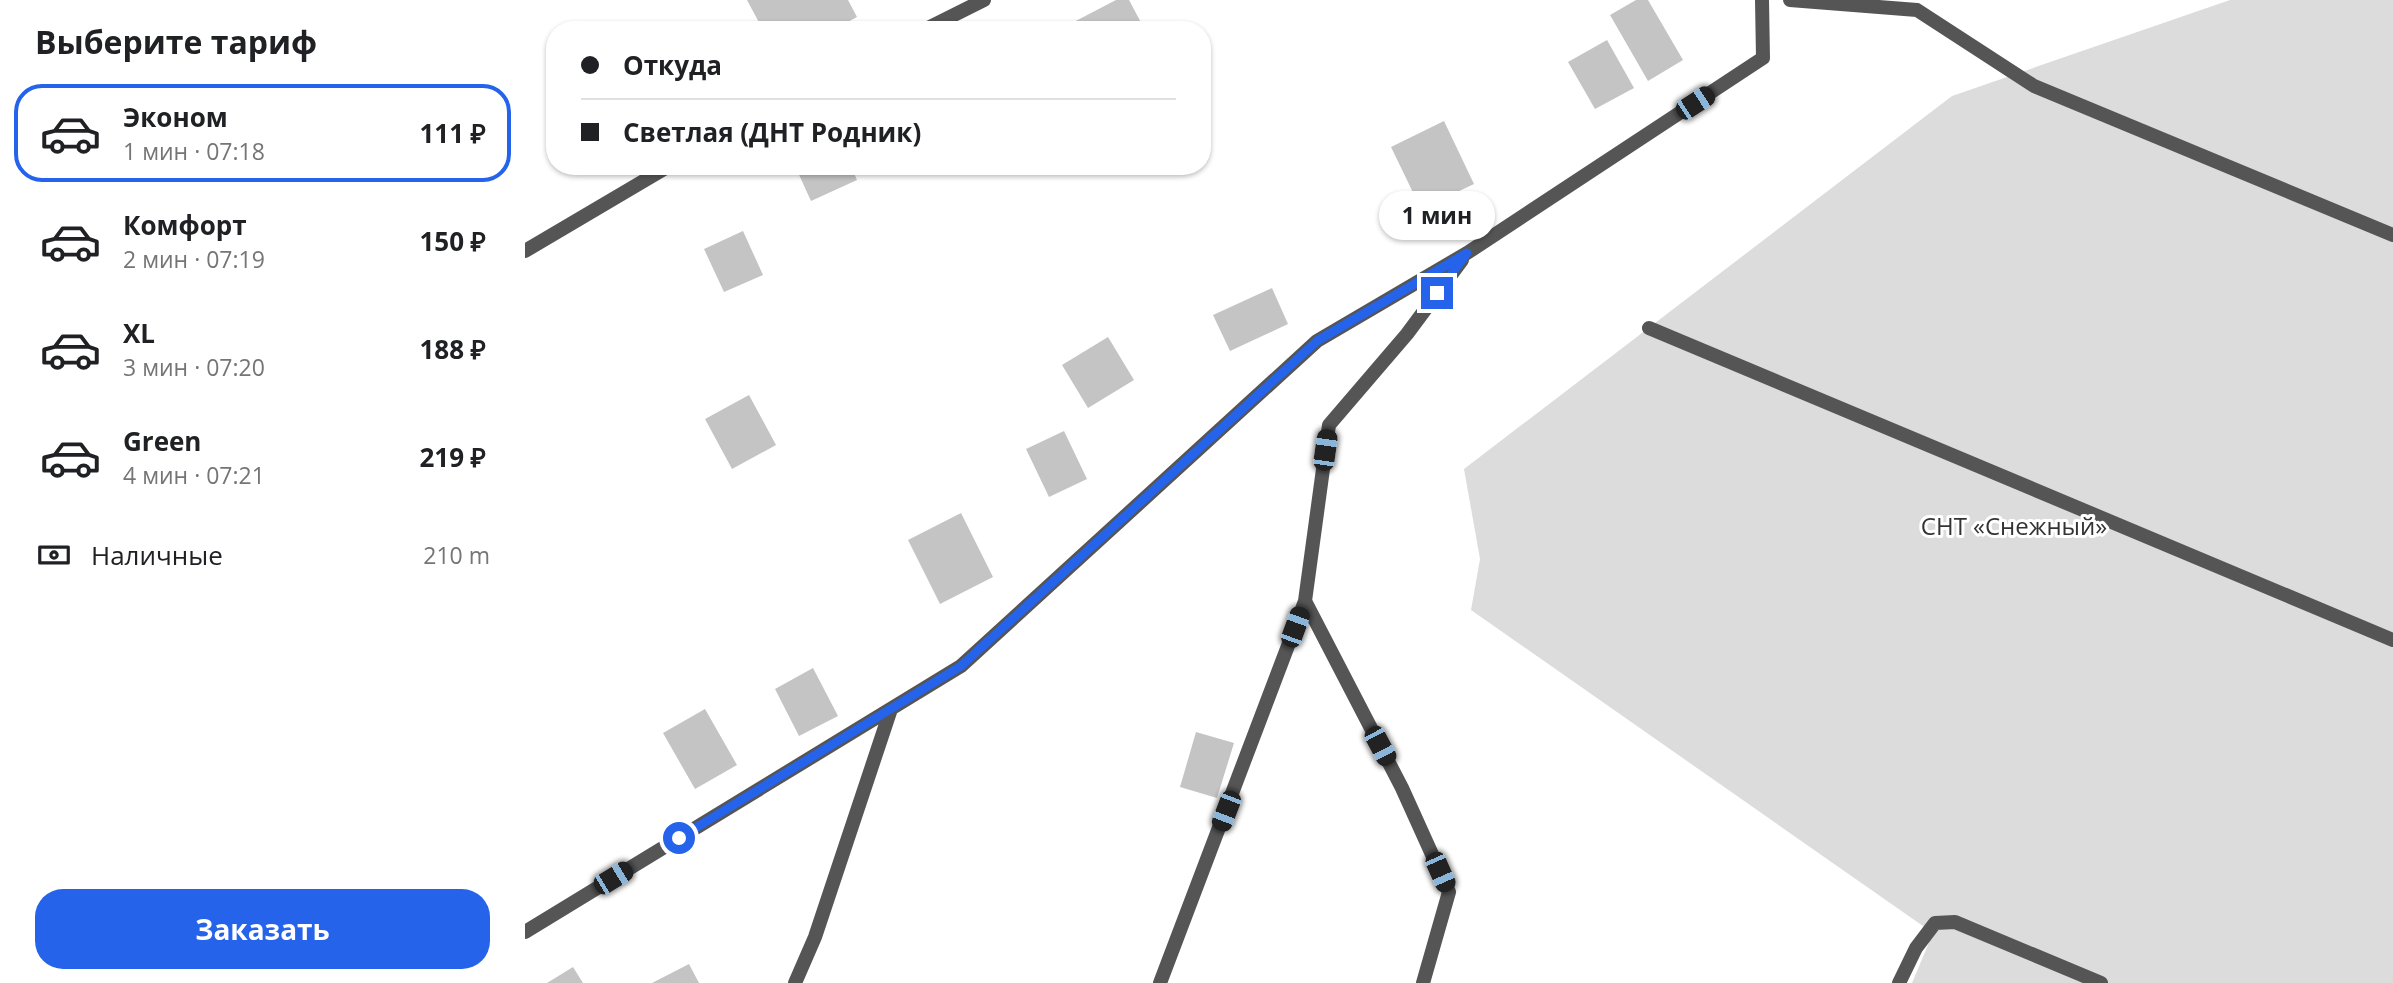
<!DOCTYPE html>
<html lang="ru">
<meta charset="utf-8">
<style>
body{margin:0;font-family:"Open Sans",sans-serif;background:#f6f6f6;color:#202124;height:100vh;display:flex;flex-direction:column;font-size:26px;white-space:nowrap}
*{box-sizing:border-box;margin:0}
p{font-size:23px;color:#757577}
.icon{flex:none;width:38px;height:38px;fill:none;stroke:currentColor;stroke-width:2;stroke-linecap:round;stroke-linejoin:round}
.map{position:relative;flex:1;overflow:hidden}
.sheet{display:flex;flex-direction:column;background:#fff;width:525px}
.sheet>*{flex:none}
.guide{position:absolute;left:21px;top:21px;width:665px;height:154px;border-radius:28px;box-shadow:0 2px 5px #0004;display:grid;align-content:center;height:154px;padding:0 35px;background:#fff}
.end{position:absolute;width:32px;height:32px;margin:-16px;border:9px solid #2563eb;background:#fff;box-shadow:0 0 0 4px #fff}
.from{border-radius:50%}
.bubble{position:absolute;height:49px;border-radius:24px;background:#fff;box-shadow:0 2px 5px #0004;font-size:23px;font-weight:700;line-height:49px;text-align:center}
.car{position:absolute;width:21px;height:42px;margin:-21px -10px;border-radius:9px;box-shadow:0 0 5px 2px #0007;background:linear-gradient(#222 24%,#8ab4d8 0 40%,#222 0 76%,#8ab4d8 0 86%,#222 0)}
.guide b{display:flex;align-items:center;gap:24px;height:66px;font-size:26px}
.guide b+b{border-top:2px solid #e0e0e0}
.guide i{width:18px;height:18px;background:#202124}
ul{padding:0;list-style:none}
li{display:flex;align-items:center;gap:21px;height:98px;margin:0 14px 10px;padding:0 21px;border:4px solid transparent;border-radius:28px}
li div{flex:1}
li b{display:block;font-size:26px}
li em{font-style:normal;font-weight:700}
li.current{border-color:#2563eb}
li>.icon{width:63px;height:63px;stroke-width:1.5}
h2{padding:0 35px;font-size:32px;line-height:84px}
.pay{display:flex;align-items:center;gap:18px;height:77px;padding:0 35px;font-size:26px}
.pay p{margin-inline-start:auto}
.cta{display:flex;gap:14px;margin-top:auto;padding:14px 35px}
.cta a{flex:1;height:80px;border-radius:28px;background:#2563eb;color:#fff;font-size:28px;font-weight:700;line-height:80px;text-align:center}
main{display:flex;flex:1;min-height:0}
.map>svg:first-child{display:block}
.green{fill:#dcdcdc}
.building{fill:#c4c4c4}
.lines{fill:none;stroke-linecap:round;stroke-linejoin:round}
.street{stroke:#555;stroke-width:14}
.route{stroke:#2563eb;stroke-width:9}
.labels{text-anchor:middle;stroke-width:6;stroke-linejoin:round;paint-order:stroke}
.park-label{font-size:24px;fill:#333;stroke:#fff}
</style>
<main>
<section class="sheet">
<h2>Выберите тариф</h2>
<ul>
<li class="current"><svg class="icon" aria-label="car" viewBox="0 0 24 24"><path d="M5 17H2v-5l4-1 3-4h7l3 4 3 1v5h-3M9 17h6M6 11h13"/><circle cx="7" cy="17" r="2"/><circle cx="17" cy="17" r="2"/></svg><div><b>Эконом</b><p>1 мин · 07:18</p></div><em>111 ₽</em></li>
<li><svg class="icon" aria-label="car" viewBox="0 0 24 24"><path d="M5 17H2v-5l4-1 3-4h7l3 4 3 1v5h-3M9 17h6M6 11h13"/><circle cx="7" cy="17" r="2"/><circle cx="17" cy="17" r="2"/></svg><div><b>Комфорт</b><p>2 мин · 07:19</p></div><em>150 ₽</em></li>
<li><svg class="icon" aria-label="car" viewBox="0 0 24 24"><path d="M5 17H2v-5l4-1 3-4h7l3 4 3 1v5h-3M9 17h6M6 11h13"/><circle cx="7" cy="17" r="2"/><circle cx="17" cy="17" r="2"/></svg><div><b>XL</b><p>3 мин · 07:20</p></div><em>188 ₽</em></li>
<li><svg class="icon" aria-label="car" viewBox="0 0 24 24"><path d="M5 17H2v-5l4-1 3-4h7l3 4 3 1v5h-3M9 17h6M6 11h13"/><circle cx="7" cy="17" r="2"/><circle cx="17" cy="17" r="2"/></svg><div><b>Green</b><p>4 мин · 07:21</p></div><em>219 ₽</em></li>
</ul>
<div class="pay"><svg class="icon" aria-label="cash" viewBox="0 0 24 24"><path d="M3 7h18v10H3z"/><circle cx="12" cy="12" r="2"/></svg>Наличные<p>210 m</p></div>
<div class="cta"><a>Заказать</a></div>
</section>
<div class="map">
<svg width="1868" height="983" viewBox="0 0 1868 983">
<rect width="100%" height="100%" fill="#fff"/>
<path class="green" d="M 1705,0 L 1868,0 L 1868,983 L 1387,983 L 1408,933 L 946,610 L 955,559 L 939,469 L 1427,96 Z"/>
<path class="building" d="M 222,0 L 323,0 L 332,17 L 308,30 L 238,30 Z
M 591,0 L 604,0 L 620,30 L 546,30 L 543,25 Z
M 1111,0 L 1123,0 L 1158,60 L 1123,81 L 1085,15 Z
M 1082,40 L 1109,88 L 1070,109 L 1043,62 Z
M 919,121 L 949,184 L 896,209 L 866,147 Z
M 270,166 L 326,166 L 332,180 L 286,201 Z
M 218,231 L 238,275 L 199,292 L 179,249 Z
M 747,288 L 763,324 L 705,351 L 688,315 Z
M 583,337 L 609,380 L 563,408 L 537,365 Z
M 224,395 L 251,445 L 207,469 L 180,419 Z
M 539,431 L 562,479 L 524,497 L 501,449 Z
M 436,513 L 468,577 L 415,604 L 383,540 Z
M 288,668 L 313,716 L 274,736 L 250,689 Z
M 180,709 L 212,765 L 170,789 L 138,733 Z
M 671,732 L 709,743 L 692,798 L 655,787 Z
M 164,964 L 174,983 L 127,983 Z
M 48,967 L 58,983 L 22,983 Z"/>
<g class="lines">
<path class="street" d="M 1265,0 L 1392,10 L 1509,86 L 1868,235
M 399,30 L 459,0
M 0,251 L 144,166
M 1124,328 L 1868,640
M 780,601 L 877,788 L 924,892 L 898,983
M 0,932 L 436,666 L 792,341 L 942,253 L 1238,58 L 1237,0
M 270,983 L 290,937 L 366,709
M 635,983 L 780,601 L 804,425 L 882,334 L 937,260
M 1374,983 L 1391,948 L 1410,923 L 1430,922 L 1576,983"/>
</g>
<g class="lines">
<path class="route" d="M 154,838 L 436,666 L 792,341 L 942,253 L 912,293"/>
</g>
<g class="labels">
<g class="park-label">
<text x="1489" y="535">СНТ «Снежный»</text>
</g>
</g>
</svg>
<i class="end from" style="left:154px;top:838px"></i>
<i class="end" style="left:912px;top:293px"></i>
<div class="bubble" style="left:854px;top:191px;width:116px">1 мин</div>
<i class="car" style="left:1170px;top:103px;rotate:57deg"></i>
<i class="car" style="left:800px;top:450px;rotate:8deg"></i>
<i class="car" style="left:770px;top:627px;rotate:20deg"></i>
<i class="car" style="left:855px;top:746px;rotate:152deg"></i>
<i class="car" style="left:701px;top:811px;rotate:201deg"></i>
<i class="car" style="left:915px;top:872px;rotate:156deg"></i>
<i class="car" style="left:88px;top:878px;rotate:59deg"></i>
<div class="guide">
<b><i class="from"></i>Откуда</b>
<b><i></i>Светлая (ДНТ Родник)</b>
</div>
</div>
</main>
